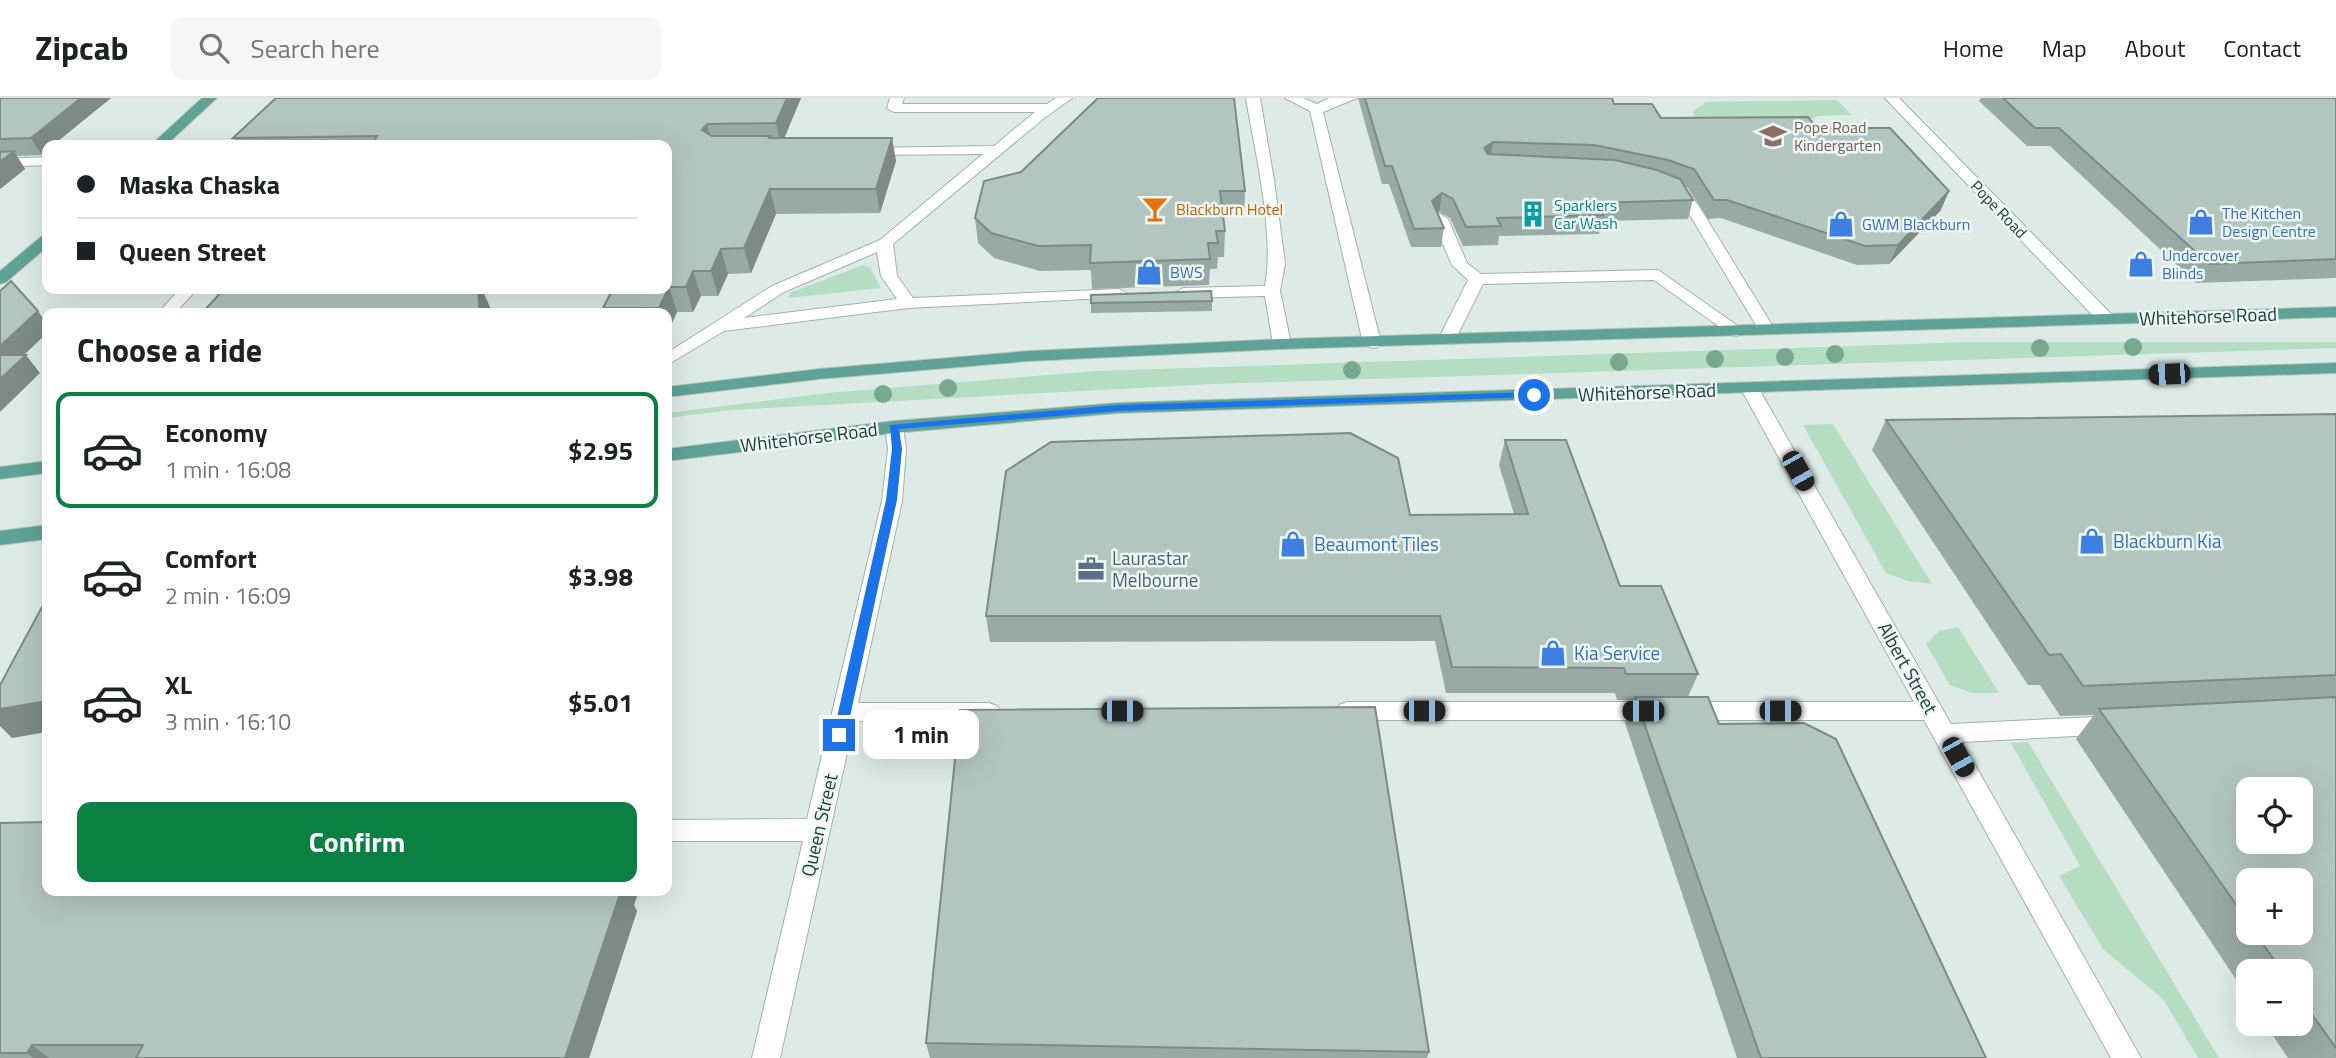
<!DOCTYPE html>
<meta charset="utf-8">
<style>
body{margin:0;font-family:"Titillium Web",sans-serif;background:#f6f6f6;color:#202124;height:100vh;display:flex;flex-direction:column;font-size:26px;white-space:nowrap}
*{box-sizing:border-box;margin:0}
p{font-size:23px;color:#757577}
.icon{flex:none;width:38px;height:38px;fill:none;stroke:currentColor;stroke-width:2;stroke-linecap:round;stroke-linejoin:round}
.map{position:relative;flex:1;overflow:hidden}
.drawer{position:absolute;left:42px;top:210px;width:630px;height:588px;display:flex;flex-direction:column;background:#fff;border-radius:14px;box-shadow:0 7px 28px #0002}
.drawer>*{flex:none}
.hud{position:absolute;left:42px;top:42px;width:630px;height:154px;border-radius:14px;box-shadow:0 7px 28px #0002;display:grid;align-content:center;height:154px;padding:0 35px;background:#fff}
.controls{position:absolute;left:2236px;top:679px;display:grid;gap:14px}
.controls a{display:grid;place-items:center;width:77px;height:77px;border-radius:14px;background:#fff;box-shadow:0 7px 28px #0002;font-size:35px}
.end{position:absolute;width:32px;height:32px;margin:-16px;border:9px solid #1a73e8;background:#fff;box-shadow:0 0 0 4px #fff}
.from{border-radius:50%}
.bubble{position:absolute;height:49px;border-radius:14px;background:#fff;box-shadow:0 7px 28px #0002;font-size:23px;font-weight:700;line-height:49px;text-align:center}
.car{position:absolute;width:21px;height:42px;margin:-21px -10px;border-radius:9px;box-shadow:0 0 5px 2px #0007;background:linear-gradient(#222 24%,#8ab4d8 0 40%,#222 0 76%,#8ab4d8 0 86%,#222 0)}
.hud b{display:flex;align-items:center;gap:24px;height:66px;font-size:26px}
.hud b+b{border-top:2px solid #e0e0e0}
.hud i{width:18px;height:18px;background:#202124}
ul{padding:0;list-style:none}
li{display:flex;align-items:center;gap:21px;height:116px;margin:0 14px 10px;padding:0 21px;border:4px solid transparent;border-radius:14px}
li div{flex:1}
li b{display:block;font-size:26px}
li em{font-style:normal;font-weight:700}
li.selected{border-color:#0b8043}
li>.icon{width:63px;height:63px;stroke-width:1.5}
h2{padding:0 35px;font-size:32px;line-height:84px}
.button{display:flex;gap:14px;margin-top:auto;padding:14px 35px}
.button a{flex:1;height:80px;border-radius:14px;background:#0b8043;color:#fff;font-size:28px;font-weight:700;line-height:80px;text-align:center}
header{display:flex;align-items:center;gap:42px;box-sizing:border-box;height:98px;padding:0 35px;background:#fff;border-bottom:2px solid #e0e0e0}
header strong{font-size:33px}
nav{display:flex;gap:38px;margin-inline-start:auto;font-size:24px}
.search{width:490px;height:63px;background:#f6f6f6;display:flex;align-items:center;gap:18px;box-sizing:border-box;padding:0 24px;border-radius:14px;color:#757577;font-size:26px}
.map>svg:first-child{display:block}
.green{fill:#b4ddc2}
.lines{fill:none;stroke-linecap:round;stroke-linejoin:round}
.minor-casing{stroke:#a0b2ad;stroke-width:2}
.major-casing{stroke:#bcc4c2;stroke-width:2}
.minor{fill:#fff;fill-rule:evenodd}
.major{fill:#5ea396;fill-rule:evenodd}
.tree{fill:#78a990}
.wall{fill:#99a9a3;fill-rule:evenodd}
.shaded-wall{fill:#7d8a85}
.building{fill:#b2c5be;stroke:#7d8a85;stroke-width:2;fill-rule:evenodd}
.route{fill:#1a73e8}
.labels{text-anchor:middle;stroke-width:5;stroke-linejoin:round;paint-order:stroke}
.far-education-label{font-size:16px;fill:#785e54;stroke:#edf7f3;text-anchor:start}
.far-culture-label{font-size:16px;fill:#0d838f;stroke:#edf7f3;text-anchor:start}
.far-food-label{font-size:16px;fill:#c56008;stroke:#edf7f3;text-anchor:start}
.far-street-label{font-size:16px;fill:#1e3a35;stroke:#edf7f3}
.far-shop-label{font-size:16px;fill:#366cbe;stroke:#edf7f3;text-anchor:start}
.street-label{font-size:19px;fill:#1e3a35;stroke:#edf7f3}
.shop-label{font-size:19px;fill:#366cbe;stroke:#edf7f3;text-anchor:start}
.service-label{font-size:19px;fill:#4e5e75;stroke:#edf7f3;text-anchor:start}
</style>
<header>
<strong>Zipcab</strong>
<div class="search"><svg class="icon" aria-label="search" viewBox="0 0 24 24"><circle cx="10" cy="10" r="6"/><path d="M15 15l6 6"/></svg>Search here</div>
<nav><a>Home</a><a>Map</a><a>About</a><a>Contact</a></nav>
</header>
<div class="map">
<svg width="2336" height="960" viewBox="0 0 2336 960">
<rect width="100%" height="100%" fill="#ddeae5"/>
<path class="green" d="M 1837,2 L 1852,17 L 1817,18 L 1789,34 L 1695,22 L 1693,13 L 1706,4 Z
M 863,167 L 870,170 L 881,190 L 788,200 L 790,195 Z
M 1971,244 L 2336,244 L 2336,250 L 1212,286 L 731,312 L 667,320 L 667,315 L 827,295 L 1097,273 Z
M 1833,326 L 1932,486 L 1908,483 L 1886,475 L 1803,327 Z
M 1958,529 L 1999,595 L 1972,595 L 1950,587 L 1926,546 L 1939,533 Z
M 2028,644 L 2219,960 L 2198,960 L 2164,902 L 2103,851 L 2059,778 L 2080,768 L 2011,645 Z"/>
<g class="lines">
<g class="minor-casing">
<path id="minor" d="M 890,0 L 904,0 L 902,6 L 1047,6 L 1056,0 L 1072,0 L 1043,21 L 893,146 L 897,178 L 913,200 L 1120,191 L 1128,196 L 1126,199 L 908,210 L 724,233 L 667,267 L 667,255 L 772,188 L 880,142 L 983,56 L 867,57 L 862,56 L 862,50 L 994,48 L 1035,14 L 894,14 L 887,10 ZM 877,154 L 881,178 L 897,201 L 744,220 L 784,194 Z
M 1246,0 L 1260,0 L 1274,82 L 1285,166 L 1280,193 L 1291,246 L 1282,251 L 1273,246 L 1265,198 L 1183,200 L 1175,195 L 1183,190 L 1265,188 C 1275,134 1255,55 1246,0 Z
M 1285,0 L 1303,0 L 1317,6 L 1329,0 L 1357,0 L 1323,14 L 1381,245 L 1378,249 L 1372,250 L 1363,245 L 1310,13 Z
M 1885,0 L 1899,0 L 2112,217 L 2114,221 L 2112,225 L 2100,225 Z
M 47,59 L 47,67 L 0,69 L 0,61 Z
M 1672,86 L 1686,91 L 1700,110 L 1775,232 L 1773,236 L 1761,236 L 1759,232 L 1688,114 L 1676,97 L 1665,90 Z
M 1440,116 L 1448,121 L 1467,165 L 1481,176 L 1658,172 L 1745,233 L 1737,238 L 1731,237 L 1654,182 L 1483,186 L 1453,246 L 1441,246 L 1438,242 L 1468,182 L 1452,167 L 1432,121 Z
M 180,191 L 197,191 L 175,215 L 158,215 Z
M 1750,286 L 1759,291 L 1951,626 L 2114,618 L 2122,621 L 2126,627 L 2122,633 L 2114,636 L 1962,644 L 2141,960 L 2111,960 L 1924,622 L 1347,622 L 1339,619 L 1335,613 L 1339,607 L 1347,604 L 1914,604 L 1741,291 Z
M 894,323 L 903,329 L 906,351 L 902,403 L 858,605 L 989,605 L 997,608 L 1001,614 L 997,620 L 989,623 L 854,623 L 780,960 L 752,960 L 803,743 L 667,743 L 667,722 L 807,721 L 882,403 L 888,351 L 885,329 Z"/>
</g>
<g class="major-casing">
<path id="major" d="M 202,0 L 217,0 L 166,47 L 151,47 Z
M 47,136 L 47,149 L 6,184 L 0,186 L 0,173 L 42,138 Z
M 2336,209 L 2336,219 L 1282,251 L 1029,263 L 819,281 L 667,299 L 667,289 L 819,271 L 1029,253 L 1282,241 Z
M 2336,265 L 2336,275 L 1118,315 L 894,335 L 667,363 L 667,351 L 894,323 L 1118,305 Z
M 47,363 L 47,375 L 0,381 L 0,369 Z
M 47,427 L 47,441 L 0,447 L 0,433 Z"/>
</g>
<use href="#minor" class="minor"/>
<use href="#major" class="major"/>
</g>
<g class="tree">
<circle cx="2133" cy="249" r="9"/>
<circle cx="2040" cy="250" r="9"/>
<circle cx="1835" cy="256" r="9"/>
<circle cx="1785" cy="259" r="9"/>
<circle cx="1715" cy="261" r="9"/>
<circle cx="1619" cy="264" r="9"/>
<circle cx="1352" cy="272" r="9"/>
<circle cx="948" cy="290" r="9"/>
<circle cx="883" cy="296" r="9"/>
</g>
<path class="wall" d="M 0,0 L 111,0 L 53,47 L 47,47 L 42,57 L 16,58 L 25,71 L 0,91 Z
M 801,0 L 784,40 L 892,40 L 896,63 L 880,115 L 776,116 L 751,175 L 728,176 L 718,198 L 701,198 L 693,214 L 677,214 L 667,236 L 667,215 L 604,215 L 603,210 L 667,191 L 667,47 L 237,47 L 233,40 Z
M 1358,0 L 1612,0 L 1614,6 L 1661,20 L 1817,30 L 1941,112 L 1889,166 L 1857,167 L 1721,120 L 1708,121 L 1688,90 L 1684,88 L 1693,102 L 1688,121 L 1602,123 L 1599,136 L 1499,138 L 1498,147 L 1463,148 L 1450,120 L 1439,114 L 1438,115 L 1444,130 L 1441,149 L 1411,149 L 1389,86 L 1382,86 Z
M 1981,0 L 2336,0 L 2336,180 L 2196,185 L 2050,48 L 2027,48 L 1979,3 Z
M 984,83 L 1245,93 L 1244,118 L 1223,118 L 1225,133 L 1224,159 L 1218,159 L 1217,171 L 1210,171 L 1209,187 L 1092,191 L 1091,172 L 1040,173 L 994,160 L 978,145 L 975,120 Z
M 1091,197 L 1212,203 L 1212,213 L 1091,215 Z
M 2336,316 L 2336,960 L 2288,960 L 2265,926 L 2301,926 L 2301,873 L 2249,873 L 2249,901 L 2076,641 L 2094,617 L 2060,618 L 2040,587 L 2028,587 L 1872,352 L 1886,322 ZM 2249,782 L 2301,835 L 2249,835 Z
M 1505,342 L 1620,488 L 1698,576 L 1688,599 L 1719,626 L 1986,960 L 1737,960 L 1625,625 L 1634,602 L 1617,602 L 1615,595 L 1446,595 L 1435,543 L 990,544 L 986,518 L 1410,417 L 1514,416 L 1499,367 Z
M 0,725 L 634,807 L 637,813 L 589,960 L 0,960 Z
M 926,945 L 1429,954 L 1427,960 L 930,960 Z"/>
<path class="shaded-wall" d="M 81,0 L 111,0 L 53,47 L 47,47 L 47,52 L 42,57 L 31,40 Z
M 787,0 L 801,0 L 781,48 L 776,25 Z
M 707,26 L 713,49 L 702,32 Z
M 892,40 L 896,63 L 880,115 L 876,91 Z
M 1493,44 L 1490,62 L 1484,50 Z
M 14,53 L 25,71 L 0,91 L 0,64 Z
M 770,91 L 776,116 L 751,175 L 744,150 Z
M 1949,93 L 1941,112 L 1889,166 L 1898,147 Z
M 1442,95 L 1439,114 L 1430,122 L 1432,103 Z
M 721,151 L 728,176 L 718,198 L 711,173 Z
M 693,173 L 701,198 L 693,214 L 686,189 Z
M 669,189 L 677,214 L 667,236 L 667,215 L 660,215 L 659,210 Z
M 478,191 L 482,191 L 490,209 L 490,215 L 480,215 Z
M 38,213 L 47,226 L 47,235 L 4,276 L 0,270 L 0,248 Z
M 26,257 L 40,275 L 0,314 L 0,281 Z
M 47,603 L 47,634 L 12,640 L 0,628 L 0,611 Z
M 621,793 L 639,793 L 634,807 L 637,813 L 589,960 L 565,960 Z
M 32,947 L 49,960 L 33,960 L 27,955 Z"/>
<path class="building" d="M 0,0 L 81,0 L 31,40 L 0,41 Z
M 276,0 L 787,0 L 776,25 L 707,26 L 702,32 L 712,38 L 770,38 L 769,40 L 892,40 L 876,91 L 770,91 L 744,150 L 721,151 L 711,173 L 693,173 L 686,189 L 669,189 L 659,210 L 603,210 L 613,191 L 667,191 L 667,47 L 413,47 L 417,43 L 373,44 L 377,38 L 233,40 Z
M 1098,0 L 1234,0 L 1245,93 L 1220,93 L 1225,133 L 1216,133 L 1218,145 L 1208,145 L 1210,161 L 1090,165 L 1091,147 L 1038,148 L 991,135 L 975,120 L 984,83 L 1021,74 Z
M 1365,0 L 1612,0 L 1614,6 L 1652,6 L 1661,20 L 1808,19 L 1817,30 L 1890,30 L 1949,93 L 1898,147 L 1865,148 L 1727,102 L 1714,102 L 1694,71 L 1668,62 L 1594,47 L 1493,44 L 1484,50 L 1488,56 L 1615,62 L 1657,72 L 1680,81 L 1693,102 L 1596,105 L 1603,117 L 1497,120 L 1501,128 L 1466,129 L 1453,101 L 1442,95 L 1432,103 L 1444,130 L 1414,131 L 1392,68 L 1385,68 Z
M 2003,0 L 2336,0 L 2336,161 L 2209,166 L 2059,30 L 2035,30 Z
M 14,53 L 0,64 L 0,54 Z
M 11,183 L 38,213 L 0,248 L 0,193 Z
M 224,191 L 478,191 L 480,215 L 202,215 Z
M 1211,193 L 1212,203 L 1091,205 L 1091,197 Z
M 0,257 L 26,257 L 0,281 Z
M 2336,316 L 2336,577 L 2083,588 L 2061,556 L 2049,557 L 1886,322 Z
M 1350,335 L 1398,360 L 1410,417 L 1528,416 L 1505,342 L 1566,342 L 1620,488 L 1661,488 L 1698,576 L 1626,576 L 1624,570 L 1452,569 L 1440,518 L 986,518 L 1006,373 L 1051,344 Z
M 42,509 L 47,509 L 47,603 L 0,611 L 0,587 Z
M 1635,599 L 1708,599 L 1719,626 L 1804,625 L 1836,641 L 1986,960 L 1761,960 Z
M 2336,599 L 2336,950 L 2301,901 L 2301,873 L 2282,873 L 2255,835 L 2301,835 L 2301,782 L 2249,782 L 2249,825 L 2099,611 ZM 2249,691 L 2301,691 L 2301,744 L 2249,744 Z
M 1375,609 L 1429,954 L 926,945 L 960,612 Z
M 47,724 L 47,793 L 621,793 L 565,960 L 136,960 L 143,947 L 32,947 L 27,955 L 0,955 L 0,725 Z"/>
<path class="route" d="M 1534,294 L 1538,297 L 1537,299 L 1118,313 L 899,331 L 902,351 L 897,402 L 846,637 L 839,642 L 833,637 L 886,402 L 892,351 L 890,327 L 1118,307 Z"/>
<defs>
<g id="school-bare" transform="scale(2.1)"><path d="M0-5L7-2L0 1L-7-2ZM-4 1L0 2.5L4 1V4Q0 6-4 4Z" fill="#8d6e63" stroke="#edf7f3" stroke-width="2.5" paint-order="stroke"/></g>
<g id="bar-bare" transform="scale(2.1)"><path d="M-6-5H6L.8 .8V4.5H3.5V6h-7V4.5H-.8V.8Z" fill="#e8710a" stroke="#edf7f3" stroke-width="2.5" paint-order="stroke"/></g>
<g id="building-bare" transform="scale(2.1)"><path d="M-4-6H4V6H1V3H-1V6H-4ZM-2.5-4.3h1.7v1.8h-1.7ZM.8-4.3h1.7v1.8H.8ZM-2.5-1h1.7V.8h-1.7ZM.8-1h1.7V.8H.8Z" fill="#0f9aa8" stroke="#edf7f3" stroke-width="2.5" paint-order="stroke"/></g>
<g id="shop-bare" transform="scale(2.1)"><path d="M-5-2.5h2.3a2.7 3.5 0 0 1 5.4 0H5L5.5 6h-11ZM-1.5-2.5h3a1.5 2.3 0 0 0-3 0Z" fill="#3f7fe0" stroke="#edf7f3" stroke-width="2.5" paint-order="stroke"/></g>
<g id="office-bare" transform="scale(2.1)"><path d="M-6-3h4V-5.5h4V-3h4V5H-6ZM-1-4.5V-3h2v-1.5ZM-6 0V1H6V0Z" fill="#5c6f8a" stroke="#edf7f3" stroke-width="2.5" paint-order="stroke"/></g>
</defs>
<g fill-rule="evenodd">
<use href="#school-bare" x="1773" y="38"/>
<use href="#bar-bare" x="1155" y="111"/>
<use href="#building-bare" x="1533" y="116"/>
<use href="#shop-bare" x="2201" y="124"/>
<use href="#shop-bare" x="1841" y="126"/>
<use href="#shop-bare" x="2141" y="166"/>
<use href="#shop-bare" x="1149" y="174"/>
<use href="#shop-bare" x="2092" y="443"/>
<use href="#shop-bare" x="1293" y="446"/>
<use href="#office-bare" x="1091" y="471"/>
<use href="#shop-bare" x="1553" y="555"/>
</g>
<g class="labels">
<g class="far-education-label">
<text x="1794" y="35">Pope Road<tspan x="1794" dy="18">Kindergarten</tspan></text>
</g>
<g class="far-culture-label">
<text x="1554" y="113">Sparklers<tspan x="1554" dy="18">Car Wash</tspan></text>
</g>
<g class="far-food-label">
<text x="1176" y="117">Blackburn Hotel</text>
</g>
<g class="far-street-label">
<text transform="translate(1999 111) rotate(46)" y="6">Pope Road</text>
</g>
<g class="far-shop-label">
<text x="2222" y="121">The Kitchen<tspan x="2222" dy="18">Design Centre</tspan></text>
<text x="1862" y="132">GWM Blackburn</text>
<text x="2162" y="163">Undercover<tspan x="2162" dy="18">Blinds</tspan></text>
<text x="1170" y="180">BWS</text>
</g>
<g class="street-label">
<text transform="translate(2208 218) rotate(-2)" y="7">Whitehorse Road</text>
<text transform="translate(1647 294) rotate(-2)" y="7">Whitehorse Road</text>
<text transform="translate(809 339) rotate(-7)" y="7">Whitehorse Road</text>
<text transform="translate(1908 570) rotate(61)" y="7">Albert Street</text>
<text transform="translate(819 727) rotate(-77)" y="7">Queen Street</text>
</g>
<g class="shop-label">
<text x="2113" y="450">Blackburn Kia</text>
<text x="1314" y="453">Beaumont Tiles</text>
<text x="1574" y="562">Kia Service</text>
</g>
<g class="service-label">
<text x="1112" y="467">Laurastar<tspan x="1112" dy="22">Melbourne</tspan></text>
</g>
</g>
</svg>
<div class="controls">
<a><svg class="icon" aria-label="locate" viewBox="0 0 24 24"><circle cx="12" cy="12" r="6"/><path d="M12 2v4M12 18v4M2 12h4M18 12h4"/></svg></a>
<a>+</a>
<a>−</a>
</div>
<i class="end from" style="left:1534px;top:297px"></i>
<i class="end" style="left:839px;top:637px"></i>
<div class="bubble" style="left:863px;top:612px;width:116px">1 min</div>
<i class="car" style="left:2169px;top:276px;rotate:268deg"></i>
<i class="car" style="left:1798px;top:373px;rotate:151deg"></i>
<i class="car" style="left:1122px;top:613px;rotate:90deg"></i>
<i class="car" style="left:1424px;top:613px;rotate:90deg"></i>
<i class="car" style="left:1643px;top:613px;rotate:270deg"></i>
<i class="car" style="left:1780px;top:613px;rotate:90deg"></i>
<i class="car" style="left:1958px;top:659px;rotate:151deg"></i>
<div class="hud">
<b><i class="from"></i>Maska Chaska</b>
<b><i></i>Queen Street</b>
</div>
<section class="drawer">
<h2>Choose a ride</h2>
<ul>
<li class="selected"><svg class="icon" aria-label="car" viewBox="0 0 24 24"><path d="M5 17H2v-5l4-1 3-4h7l3 4 3 1v5h-3M9 17h6M6 11h13"/><circle cx="7" cy="17" r="2"/><circle cx="17" cy="17" r="2"/></svg><div><b>Economy</b><p>1 min · 16:08</p></div><em>$2.95</em></li>
<li><svg class="icon" aria-label="car" viewBox="0 0 24 24"><path d="M5 17H2v-5l4-1 3-4h7l3 4 3 1v5h-3M9 17h6M6 11h13"/><circle cx="7" cy="17" r="2"/><circle cx="17" cy="17" r="2"/></svg><div><b>Comfort</b><p>2 min · 16:09</p></div><em>$3.98</em></li>
<li><svg class="icon" aria-label="car" viewBox="0 0 24 24"><path d="M5 17H2v-5l4-1 3-4h7l3 4 3 1v5h-3M9 17h6M6 11h13"/><circle cx="7" cy="17" r="2"/><circle cx="17" cy="17" r="2"/></svg><div><b>XL</b><p>3 min · 16:10</p></div><em>$5.01</em></li>
</ul>
<div class="button"><a>Confirm</a></div>
</section>
</div>
